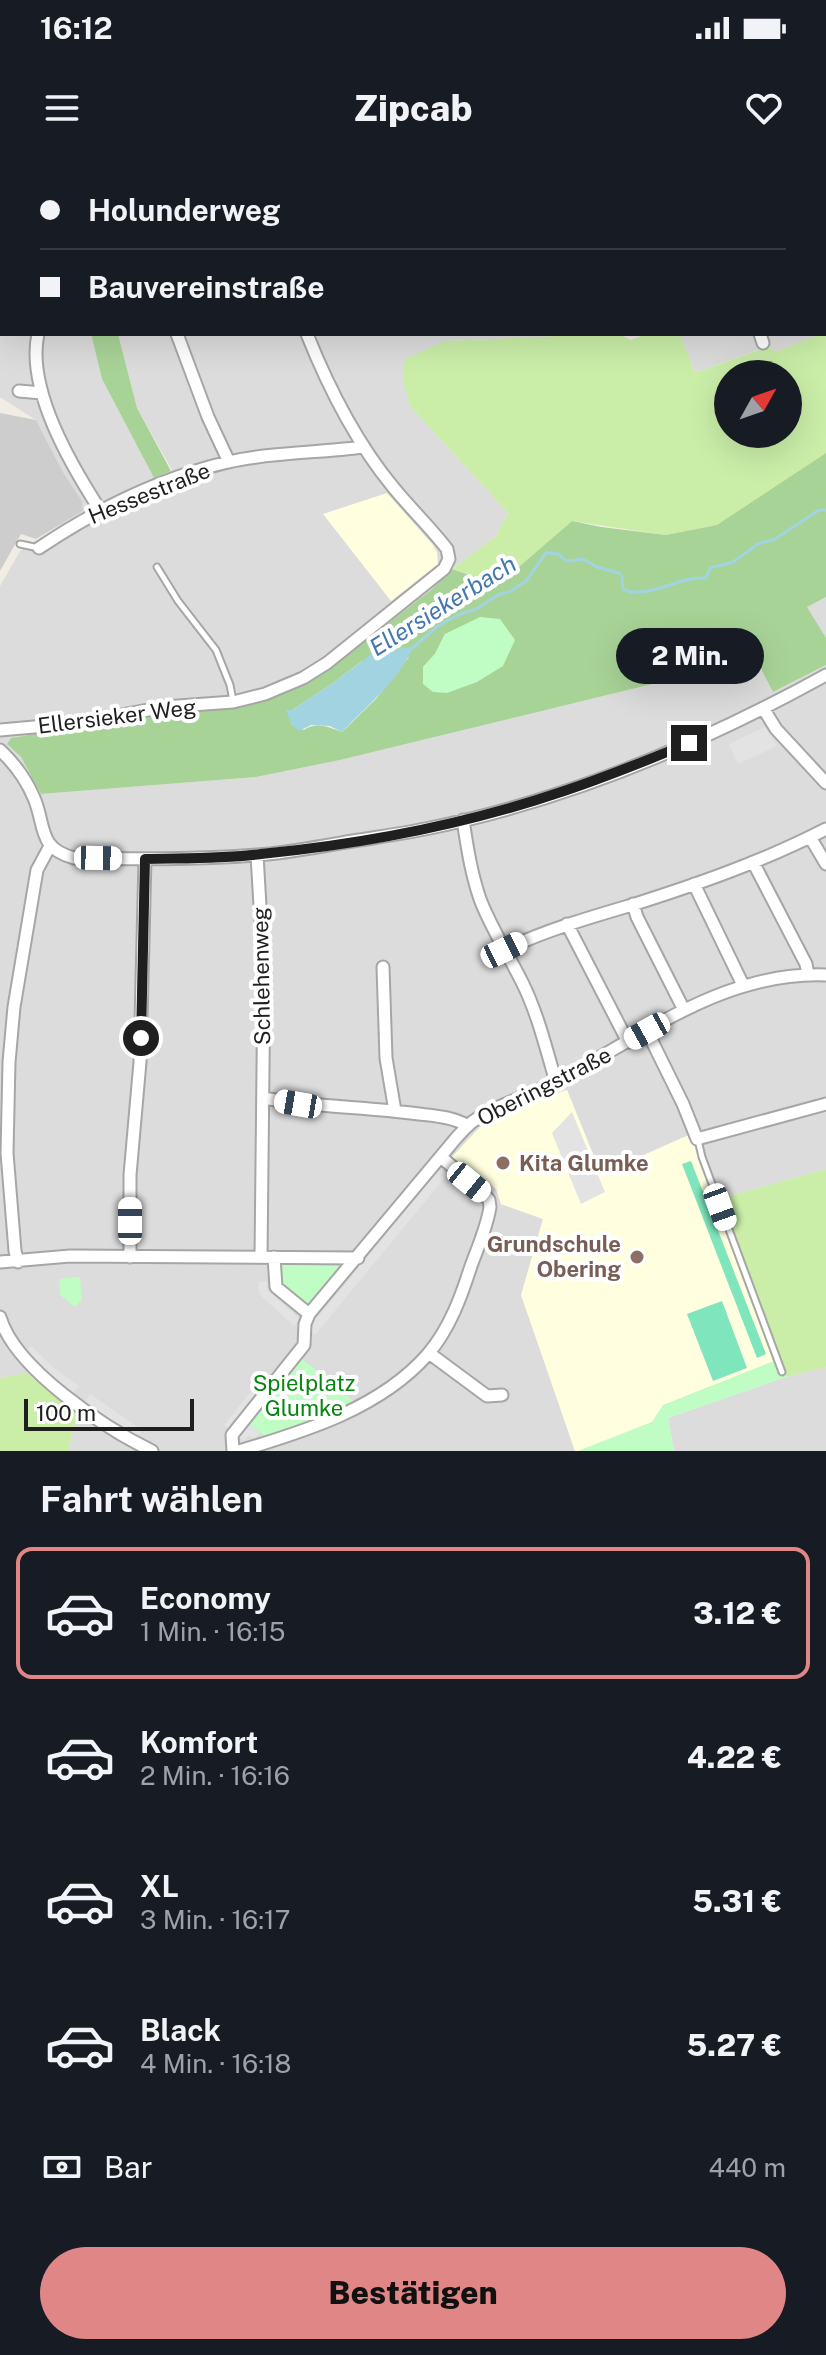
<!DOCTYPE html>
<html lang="de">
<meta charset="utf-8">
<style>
body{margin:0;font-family:"Public Sans",sans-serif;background:#20242c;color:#f1f3f6;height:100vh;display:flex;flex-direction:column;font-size:30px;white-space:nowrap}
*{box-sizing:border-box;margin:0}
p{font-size:26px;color:#9ea1a6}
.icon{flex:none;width:44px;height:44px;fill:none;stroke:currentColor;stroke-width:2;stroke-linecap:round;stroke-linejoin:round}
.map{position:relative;height:1291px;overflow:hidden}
.panel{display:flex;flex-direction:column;background:#171b24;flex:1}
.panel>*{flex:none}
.banner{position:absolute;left:0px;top:0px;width:826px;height:176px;box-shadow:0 8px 32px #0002;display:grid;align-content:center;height:176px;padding:0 40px;background:#171b24}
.needle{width:52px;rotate:50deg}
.buttons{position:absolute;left:714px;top:200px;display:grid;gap:16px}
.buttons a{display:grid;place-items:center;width:88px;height:88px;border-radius:50%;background:#171b24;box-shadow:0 8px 32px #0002;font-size:40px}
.scale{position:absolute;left:24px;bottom:20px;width:170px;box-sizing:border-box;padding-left:8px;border:4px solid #1f1f1f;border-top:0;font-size:22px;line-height:28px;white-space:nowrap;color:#1f1f1f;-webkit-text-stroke:6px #fff;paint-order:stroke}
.end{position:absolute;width:36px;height:36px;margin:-18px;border:10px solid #1f1f1f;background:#fff;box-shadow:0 0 0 4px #fff}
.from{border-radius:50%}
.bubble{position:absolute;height:56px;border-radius:28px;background:#171b24;box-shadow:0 8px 32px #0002;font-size:26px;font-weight:800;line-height:56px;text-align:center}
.car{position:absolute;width:24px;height:48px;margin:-24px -12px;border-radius:10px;box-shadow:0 0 6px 2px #0007;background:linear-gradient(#fff 24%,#345 0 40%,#fff 0 76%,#345 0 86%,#fff 0)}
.banner b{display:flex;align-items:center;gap:28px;height:76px;font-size:30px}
.banner b+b{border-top:2px solid #363941}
.banner i{width:20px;height:20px;background:#f1f3f6}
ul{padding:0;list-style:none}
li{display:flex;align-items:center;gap:24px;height:132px;margin:0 16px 12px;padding:0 24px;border:4px solid transparent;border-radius:16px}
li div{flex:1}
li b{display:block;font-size:30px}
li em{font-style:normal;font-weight:800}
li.selected{border-color:#e18687}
li>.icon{width:72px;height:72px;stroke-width:1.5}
h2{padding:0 40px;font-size:36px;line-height:96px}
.pay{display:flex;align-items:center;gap:20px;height:88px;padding:0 40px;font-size:30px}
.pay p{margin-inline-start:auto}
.primary-button{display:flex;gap:16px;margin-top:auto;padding:16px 40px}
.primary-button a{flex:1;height:92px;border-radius:48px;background:#e18687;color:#111;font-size:32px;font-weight:800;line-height:92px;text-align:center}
.status{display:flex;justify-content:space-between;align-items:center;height:56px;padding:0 40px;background:#171b24;direction:ltr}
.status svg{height:22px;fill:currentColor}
header{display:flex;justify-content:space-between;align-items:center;height:104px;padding:0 40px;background:#171b24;font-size:36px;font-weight:800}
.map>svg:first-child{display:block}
.residential{fill:#dddcdc}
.education{fill:#ffffdf}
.religious{fill:#cdcdcd}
.grass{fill:#caeea8;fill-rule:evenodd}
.forest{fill:#a8d397;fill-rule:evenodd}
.park{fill:#bffdc4}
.pitch{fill:#7ee5bd}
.parking{fill:#e3e3e3}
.water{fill:#a2d3e1}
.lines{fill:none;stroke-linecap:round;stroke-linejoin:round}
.stream{stroke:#a2d3e1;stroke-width:3}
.lane-casing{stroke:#a6a6a6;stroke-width:9}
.street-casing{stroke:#a6a6a6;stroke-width:15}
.lane{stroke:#fff;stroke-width:5}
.street{stroke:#fff;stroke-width:11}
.route{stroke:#1f1f1f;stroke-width:10}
.education-dot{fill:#8d6e63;stroke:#fff;stroke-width:3}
.labels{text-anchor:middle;stroke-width:8;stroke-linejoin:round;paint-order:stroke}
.street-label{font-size:22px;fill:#1f1f1f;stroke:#fff}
.education-label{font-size:22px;font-weight:bold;fill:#785e54;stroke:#fff;text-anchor:start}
.park-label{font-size:22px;fill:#04860f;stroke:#fff}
.water-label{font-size:24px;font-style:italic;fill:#4278ae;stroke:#fff}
</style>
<div class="status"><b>16:12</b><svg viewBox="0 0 49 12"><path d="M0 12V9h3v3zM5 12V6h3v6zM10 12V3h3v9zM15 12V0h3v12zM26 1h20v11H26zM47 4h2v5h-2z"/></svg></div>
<header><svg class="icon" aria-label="menu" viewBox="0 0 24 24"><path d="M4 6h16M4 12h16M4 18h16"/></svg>Zipcab<svg class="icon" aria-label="heart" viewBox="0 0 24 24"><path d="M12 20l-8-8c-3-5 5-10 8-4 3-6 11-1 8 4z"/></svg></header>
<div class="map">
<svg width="826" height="1291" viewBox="0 0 826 1291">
<rect width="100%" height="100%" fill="#f1ede5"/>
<path class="residential" d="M 156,0 L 826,0 L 826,172 L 824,173 L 824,2 L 156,2 Z
M 0,140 L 2,140 L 2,174 L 91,174 L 102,219 L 154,318 L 170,330 L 180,324 L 137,248 L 118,174 L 604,174 L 446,181 L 410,246 L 508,353 L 495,377 L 452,409 L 431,430 L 333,507 L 272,539 L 244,545 L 173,550 L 11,578 L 7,584 L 21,597 L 41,634 L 256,617 L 340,600 L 673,519 L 748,484 L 773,532 L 826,505 L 826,1009 L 719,1039 L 691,974 L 601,1014 L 567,930 L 523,946 L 480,967 L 452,997 L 453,1001 L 469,1015 L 474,1010 L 496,1029 L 501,1044 L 543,1059 L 522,1135 L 575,1291 L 68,1291 L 78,1251 L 26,1213 L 0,1218 L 0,426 L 20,391 L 83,351 L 82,341 L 63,312 L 36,260 L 0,237 Z
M 680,174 L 822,174 L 775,192 L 769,186 L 695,213 Z
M 826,437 L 826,478 L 806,447 Z
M 826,1207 L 826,1291 L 674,1291 L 668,1258 L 786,1217 Z"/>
<path class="education" d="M 387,333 L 433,385 L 437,392 L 438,404 L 391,441 L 323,354 Z
M 567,930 L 601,1014 L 691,974 L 719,1039 L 779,1199 L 663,1245 L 652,1262 L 578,1291 L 575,1291 L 521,1135 L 543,1059 L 501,1044 L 496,1029 L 474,1010 L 469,1015 L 453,1001 L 452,997 L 480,967 L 523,946 Z"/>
<path class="religious" d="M 0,253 L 36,260 L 63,312 L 82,341 L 83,351 L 36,379 L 21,374 L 0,411 Z"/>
<path class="grass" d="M 826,172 L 826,293 L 718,365 L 666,375 L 572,361 L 498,425 L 452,409 L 495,377 L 508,353 L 410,246 L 403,220 L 405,199 L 446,181 L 604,174 L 618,174 L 631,180 L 646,174 L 680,174 L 695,213 L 770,186 L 775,192 ZM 728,214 L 788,214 L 788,274 L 728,274 Z
M 826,1009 L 826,1207 L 786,1217 L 719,1039 Z
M 26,1213 L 78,1251 L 68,1291 L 0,1291 L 0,1218 Z"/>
<path class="forest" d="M 91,174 L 118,174 L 137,248 L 171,311 L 154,318 L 102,219 Z
M 826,293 L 826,437 L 807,447 L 826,478 L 826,505 L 773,532 L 748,484 L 673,519 L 340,600 L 256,617 L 41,634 L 21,597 L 7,584 L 11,578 L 174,550 L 244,545 L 272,539 L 333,506 L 431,430 L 452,409 L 498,425 L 572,361 L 601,367 L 666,375 L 717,365 ZM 445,474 L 503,506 L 423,507 L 435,494 ZM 409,497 L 376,539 L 342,572 C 329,568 318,561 304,570 L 292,565 L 287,550 L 292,550 L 330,525 L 362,501 Z"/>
<path class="park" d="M 480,457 L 500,459 L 515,480 L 503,506 L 477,522 L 447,533 L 433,532 L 423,524 L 423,507 L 435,494 L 445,474 Z
M 286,1103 L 334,1103 L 338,1107 L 338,1113 C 330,1124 317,1150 300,1143 C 293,1140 286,1131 280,1127 L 279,1108 Z
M 80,1117 L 82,1139 L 75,1147 L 60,1135 L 59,1119 Z
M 301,1198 L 355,1242 L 310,1262 L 265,1276 L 248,1263 Z
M 779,1199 L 786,1217 L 668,1258 L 674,1291 L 578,1291 L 652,1262 L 663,1245 Z"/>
<path class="pitch" d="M 691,1001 L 766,1194 L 757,1198 L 682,1004 Z
M 722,1141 L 747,1208 L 713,1221 L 687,1154 Z"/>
<path class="parking" d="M 765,567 L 777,586 L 738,604 L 729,584 Z
M 572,952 L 605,1032 L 581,1044 L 552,973 Z
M 440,1009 L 447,1015 L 315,1175 L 308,1169 Z
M 267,1121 L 267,1130 L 300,1159 L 294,1166 L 259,1134 L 258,1122 Z
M 31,1186 L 54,1208 L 79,1226 L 73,1233 L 48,1215 L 25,1192 Z
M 256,1225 L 262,1231 L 241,1257 L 260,1273 L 255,1279 L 249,1275 L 244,1281 L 224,1265 Z
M 90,1234 L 142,1270 L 138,1278 L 85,1242 Z"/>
<path class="water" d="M 409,487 L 412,489 C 398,522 366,546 342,572 L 330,566 L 311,565 L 299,571 L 292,565 L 286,550 L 292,550 L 330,525 L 373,493 Z"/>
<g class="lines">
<path class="stream" d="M 409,491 L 438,466 L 458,455 L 476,449 L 500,434 L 509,432 L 526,421 L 546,393 L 558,394 L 567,401 L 583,399 L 597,407 L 619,413 L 622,416 L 623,430 C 651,439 678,416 706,418 L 710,408 L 733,402 L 758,384 L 775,379 L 819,350 L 826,350"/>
<g class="lane-casing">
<path id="lane" d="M 693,0 L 694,2
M 20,384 L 39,388
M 157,407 L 178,441 L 216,490 L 230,525 L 233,541
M 698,980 L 702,997 L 782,1212"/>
</g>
<g class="street-casing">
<path id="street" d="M 277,2 L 277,0
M 38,174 C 26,229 71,305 100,350
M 177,174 L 208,257 L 229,302
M 760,174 L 763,183
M 19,231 L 42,233
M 39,388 C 97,349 160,318 228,302 C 272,292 318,293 363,287
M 763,548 L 776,569 L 826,623
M 0,570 L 79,563 L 164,547 L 233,542 L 265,534 L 303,518 L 327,503 L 444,409 L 449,399 L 447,389 C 430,367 410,348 393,327 C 355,281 329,229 307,174
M 0,590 C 15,604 26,619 34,638 C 46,666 37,688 74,698 C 135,699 196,700 257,695 C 289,693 321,686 353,681 C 377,677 401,674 425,669 C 565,641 701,584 826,515
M 463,660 C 467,686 471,713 480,739 C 491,768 508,794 522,822 C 538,854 546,889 556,922
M 810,677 L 826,704
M 257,695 L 264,814 L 261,1097
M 753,702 L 806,804 L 808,815
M 694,724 L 743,825
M 633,744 L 637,757 L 684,850
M 567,764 L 628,882
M 504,790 C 546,770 588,758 632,745 C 698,724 764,701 826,669
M 383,807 L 386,898 L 395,951
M 647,871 L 683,944 L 697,979 L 826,944
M 263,938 C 315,947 367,947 419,954 C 436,956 453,957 468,966
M 130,1097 L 130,1015 L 140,902 L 145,699
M 274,1097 L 276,1127 L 309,1154 L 457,977 C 463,971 468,964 475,960 C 494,946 529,936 552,924 C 640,878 722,811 826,815
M 0,1102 L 70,1096 L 358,1098
M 18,1102 L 15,1091 L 7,993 L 9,902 L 14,847 L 37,710 L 50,686
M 0,1157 C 15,1209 105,1268 152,1291
M 429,1193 L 487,1236 L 502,1235
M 233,1291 L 232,1275 L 304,1185 L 305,1164 L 309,1154
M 239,1291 C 306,1271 381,1248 428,1194 C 450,1168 461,1137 471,1106 C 478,1087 487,1067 490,1047 L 489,1040 L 484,1034 L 441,997"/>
</g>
<use href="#lane" class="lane"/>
<use href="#street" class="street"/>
</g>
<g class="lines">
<path class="route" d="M 141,878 L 145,699 C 184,698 223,699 261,694 C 363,684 467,664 564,631 C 606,617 648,600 689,583"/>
</g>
<g class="education-dot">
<circle cx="503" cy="1003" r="8"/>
<circle cx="637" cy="1097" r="8"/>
</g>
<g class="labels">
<g class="street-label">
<text transform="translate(149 333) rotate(-22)" y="8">Hessestraße</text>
<text transform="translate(117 556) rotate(-7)" y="8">Ellersieker Weg</text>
<text transform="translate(261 816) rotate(-91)" y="8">Schlehenweg</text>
<text transform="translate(544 926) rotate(-27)" y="8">Oberingstraße</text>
</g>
<g class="education-label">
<text x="519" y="1011">Kita Glumke</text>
<text x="621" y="1092" text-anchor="end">Grundschule<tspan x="621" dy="25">Obering</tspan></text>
</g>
<g class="park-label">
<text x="304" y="1231">Spielplatz<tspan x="304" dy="25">Glumke</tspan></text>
</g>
<g class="water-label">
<text transform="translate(443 446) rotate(-32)" y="8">Ellersiekerbach</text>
</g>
</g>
</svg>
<div class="buttons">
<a><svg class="needle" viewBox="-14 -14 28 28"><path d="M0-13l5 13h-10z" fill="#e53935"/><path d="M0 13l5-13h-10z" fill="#9ea1a6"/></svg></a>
</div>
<div class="scale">100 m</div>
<i class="end from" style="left:141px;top:878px"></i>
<i class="end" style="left:689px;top:583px"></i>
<div class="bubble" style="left:616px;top:468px;width:148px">2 Min.</div>
<i class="car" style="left:98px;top:698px;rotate:91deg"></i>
<i class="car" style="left:504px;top:790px;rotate:64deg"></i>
<i class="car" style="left:647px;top:871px;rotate:241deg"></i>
<i class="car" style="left:298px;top:944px;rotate:280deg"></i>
<i class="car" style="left:469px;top:1022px;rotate:129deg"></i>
<i class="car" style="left:720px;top:1047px;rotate:160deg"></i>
<i class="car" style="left:130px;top:1061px;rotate:0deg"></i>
<div class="banner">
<b><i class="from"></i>Holunderweg</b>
<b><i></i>Bauvereinstraße</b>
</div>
</div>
<section class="panel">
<h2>Fahrt wählen</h2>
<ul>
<li class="selected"><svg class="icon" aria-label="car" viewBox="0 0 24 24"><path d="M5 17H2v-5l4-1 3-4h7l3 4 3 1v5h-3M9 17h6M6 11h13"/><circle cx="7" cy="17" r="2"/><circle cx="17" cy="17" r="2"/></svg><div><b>Economy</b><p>1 Min. · 16:15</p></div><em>3.12 €</em></li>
<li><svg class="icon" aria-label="car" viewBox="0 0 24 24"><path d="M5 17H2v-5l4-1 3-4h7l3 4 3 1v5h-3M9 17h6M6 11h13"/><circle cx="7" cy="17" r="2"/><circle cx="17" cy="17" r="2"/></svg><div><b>Komfort</b><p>2 Min. · 16:16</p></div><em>4.22 €</em></li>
<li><svg class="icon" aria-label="car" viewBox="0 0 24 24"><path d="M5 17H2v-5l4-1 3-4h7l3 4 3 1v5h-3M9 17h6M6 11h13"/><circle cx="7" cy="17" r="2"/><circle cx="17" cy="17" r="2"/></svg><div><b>XL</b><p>3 Min. · 16:17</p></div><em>5.31 €</em></li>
<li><svg class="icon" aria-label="car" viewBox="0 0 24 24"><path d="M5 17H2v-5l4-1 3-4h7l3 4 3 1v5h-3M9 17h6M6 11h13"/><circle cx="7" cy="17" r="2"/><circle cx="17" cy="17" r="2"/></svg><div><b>Black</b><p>4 Min. · 16:18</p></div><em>5.27 €</em></li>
</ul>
<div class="pay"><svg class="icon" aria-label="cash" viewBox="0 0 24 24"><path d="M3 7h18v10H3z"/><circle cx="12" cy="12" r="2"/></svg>Bar<p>440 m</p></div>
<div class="primary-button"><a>Bestätigen</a></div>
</section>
